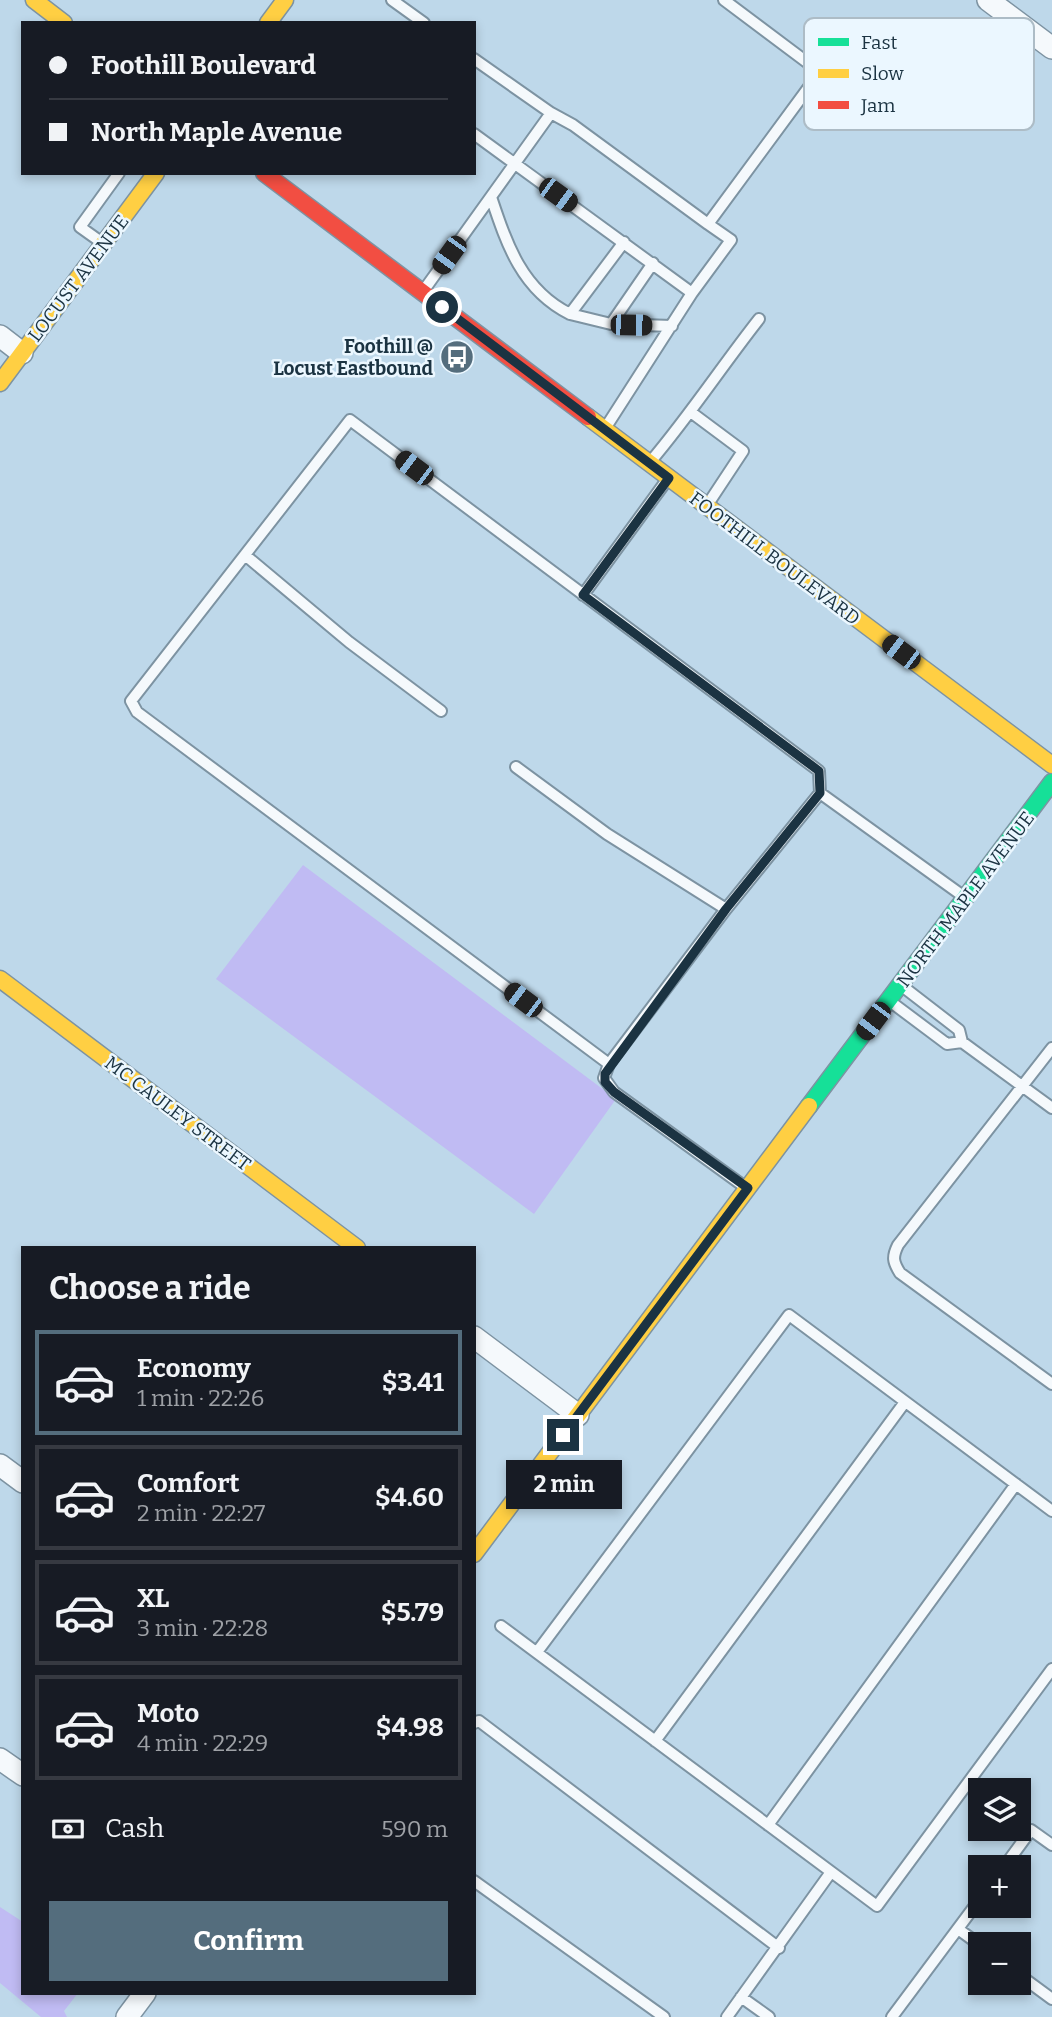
<!DOCTYPE html>
<meta charset="utf-8">
<style>
body{margin:0;font-family:Bitter,serif;background:#20242c;color:#f1f3f6;height:100vh;display:flex;flex-direction:column;font-size:26px;white-space:nowrap}
*{box-sizing:border-box;margin:0}
p{font-size:23px;color:#9ea1a6}
.icon{flex:none;width:38px;height:38px;fill:none;stroke:currentColor;stroke-width:2;stroke-linecap:round;stroke-linejoin:round}
.map{position:relative;flex:1;overflow:hidden}
.drawer{position:absolute;left:21px;top:1246px;width:455px;height:749px;display:flex;flex-direction:column;background:#171b24;border-radius:0px;box-shadow:0 4px 10px #0003}
.drawer>*{flex:none}
.hud{position:absolute;left:21px;top:21px;width:455px;height:154px;border-radius:0px;box-shadow:0 4px 10px #0003;display:grid;align-content:center;height:154px;padding:0 28px;background:#171b24}
.tools{position:absolute;left:968px;top:1778px;display:grid;gap:14px}
.tools a{display:grid;place-items:center;width:63px;height:63px;border-radius:0px;background:#171b24;box-shadow:0 4px 10px #0003;font-size:35px}
.end{position:absolute;width:32px;height:32px;margin:-16px;border:9px solid #1b3342;background:#fff;box-shadow:0 0 0 4px #fff}
.from{border-radius:50%}
.bubble{position:absolute;height:49px;border-radius:0px;background:#171b24;box-shadow:0 4px 10px #0003;font-size:23px;font-weight:700;line-height:49px;text-align:center}
.car{position:absolute;width:21px;height:42px;margin:-21px -10px;border-radius:9px;box-shadow:0 0 5px 2px #0007;background:linear-gradient(#222 24%,#8ab4d8 0 40%,#222 0 76%,#8ab4d8 0 86%,#222 0)}
.hud b{display:flex;align-items:center;gap:24px;height:66px;font-size:26px}
.hud b+b{border-top:2px solid #363941}
.hud i{width:18px;height:18px;background:#f1f3f6}
ul{padding:0;list-style:none}
li{display:flex;align-items:center;gap:21px;height:105px;margin:0 14px 10px;padding:0 14px;border:4px solid #363941;border-radius:0px}
li div{flex:1}
li b{display:block;font-size:26px}
li em{font-style:normal;font-weight:700}
li.on{border-color:#546d7d}
li>.icon{width:63px;height:63px;stroke-width:1.5}
h2{padding:0 28px;font-size:32px;line-height:84px}
.pay{display:flex;align-items:center;gap:18px;height:77px;padding:0 28px;font-size:26px}
.pay p{margin-inline-start:auto}
.action{display:flex;gap:14px;margin-top:auto;padding:14px 28px}
.action a{flex:1;height:80px;border-radius:0px;background:#546d7d;color:#fff;font-size:28px;font-weight:700;line-height:80px;text-align:center}
.map>svg:first-child{display:block}
.green{fill:#c0bbf3}
.lines{fill:none;stroke-linecap:round;stroke-linejoin:round}
.lane-casing{stroke:#7d93a2;stroke-width:14}
.street-casing{stroke:#7d93a2;stroke-width:24}
.fast-casing{stroke:#7d93a2;stroke-width:19}
.slow-casing{stroke:#7d93a2;stroke-width:19}
.jam-casing{stroke:#7d93a2;stroke-width:19}
.lane{stroke:#f5f9fc;stroke-width:10}
.street{stroke:#f5f9fc;stroke-width:21}
.fast{stroke:#16e098;stroke-width:16}
.slow{stroke:#ffcf43;stroke-width:16}
.jam{stroke:#f24e42;stroke-width:16}
.route{stroke:#1b3342;stroke-width:9}
.labels{text-anchor:middle;stroke-width:5;stroke-linejoin:round;paint-order:stroke}
.street-label{font-size:19px;fill:#1b3342;stroke:#ebf7ff}
.poi-label{font-size:19px;font-weight:bold;fill:#1b3342;stroke:#ebf7ff;text-anchor:end}
.key{fill:#ebf7ff;stroke:#adbcc6;stroke-width:2}
.key-label{font-size:19px;fill:#1b3342}
</style>
<div class="map">
<svg width="1052" height="2017" viewBox="0 0 1052 2017">
<rect width="100%" height="100%" fill="#bed8ea"/>
<path class="green" d="M 303,865 L 616,1099 L 534,1214 L 216,979 Z
M 0,1907 L 23,1922 L 23,1993 L 78,1993 L 64,2011 L 67,2017 L 41,2017 L 0,1983 Z"/>
<g class="lines">
<g class="lane-casing">
<path id="lane" d="M 392,0 L 424,23
M 551,113 L 573,125 L 708,224 L 820,72 L 724,0
M 474,134 L 692,293 L 606,427
M 491,197 C 507,245 522,290 570,314
M 101,242 L 80,227 L 119,173
M 653,263 L 611,324 L 672,326
M 424,290 L 551,113 L 474,59
M 692,293 L 731,240 L 708,224
M 611,324 L 570,314 L 624,242
M 692,413 L 743,451 L 708,504
M 651,461 C 690,415 722,366 759,319
M 245,555 L 349,642 L 441,711
M 583,595 L 667,480
M 516,767 L 607,834 L 726,909 L 609,1064 L 604,1078 L 614,1092 L 745,1187
M 726,909 L 820,793
M 902,986 L 959,1030 L 962,1042
M 891,1002 L 947,1044 L 962,1042 L 1052,1108
M 1052,1048 L 898,1245 C 892,1257 893,1262 900,1273 L 1052,1384
M 609,1064 L 137,712 L 131,701 L 350,420 L 819,771 L 820,793 L 963,896
M 501,1626 L 877,1906 L 1052,1669
M 537,1652 L 789,1315 L 1052,1511
M 474,1723 L 479,1721 L 779,1948
M 655,1741 L 905,1402
M 768,1825 L 1016,1484
M 1004,1867 L 1031,1830 L 1052,1845
M 474,1881 L 664,2017
M 958,1929 L 980,1945
M 1018,1974 L 1052,1999
M 741,1997 L 769,2017
M 727,2017 L 831,1872
M 892,2017 L 980,1899"/>
</g>
<g class="street-casing">
<path id="street" d="M 988,0 L 1052,48
M 0,336 L 22,353
M 474,1337 L 578,1415
M 0,1465 L 23,1482
M 0,1759 L 23,1775
M 127,2017 L 145,1993"/>
</g>
<g class="fast-casing">
<path id="fast" d="M 809,1106 L 1052,782"/>
</g>
<g class="slow-casing">
<path id="slow" d="M 34,0 L 64,23
M 268,23 L 285,0
M 0,383 L 156,173
M 588,417 L 1052,765
M 0,979 L 357,1248
M 474,1554 L 809,1106"/>
</g>
<g class="jam-casing">
<path id="jam" d="M 264,173 L 588,417"/>
</g>
<use href="#lane" class="lane"/>
<use href="#street" class="street"/>
<use href="#fast" class="fast"/>
<use href="#slow" class="slow"/>
<use href="#jam" class="jam"/>
</g>
<g class="lines">
<path class="route" d="M 442,307 L 669,478 L 583,595 L 819,771 L 820,793 L 726,909 L 605,1074 L 605,1082 L 614,1092 L 748,1188 L 563,1435"/>
</g>
<defs>
<g id="bus-disc" transform="scale(1.75)"><circle r="9.5" fill="#546d7d" stroke="#ebf7ff"/><path d="M-5-6H5V4H4V6H2V4H-2V6H-4V4H-5ZM-3.5-4V0h7V-4ZM-3.5 1.2v1.5H-2V1.2ZM2 1.2v1.5H3.5V1.2Z" fill="#fff"/></g>
</defs>
<g fill-rule="evenodd">
<use href="#bus-disc" x="457" y="357"/>
</g>
<g class="labels">
<g class="street-label">
<text transform="translate(78 278) rotate(-53)" y="7">LOCUST AVENUE</text>
<text transform="translate(775 558) rotate(37)" y="7">FOOTHILL BOULEVARD</text>
<text transform="translate(965 899) rotate(-53)" y="7">NORTH MAPLE AVENUE</text>
<text transform="translate(178 1113) rotate(37)" y="7">MC CAULEY STREET</text>
</g>
<g class="poi-label">
<text x="433" y="353">Foothill @<tspan x="433" dy="22">Locust Eastbound</tspan></text>
</g>
</g>
<rect x="804" y="18" width="230" height="112" rx="10" class="key"/>
<rect x="818" y="38" width="31" height="8" fill="#16e098"/>
<rect x="818" y="69" width="31" height="9" fill="#ffcf43"/>
<rect x="818" y="101" width="31" height="8" fill="#f24e42"/>
<g class="key-label">
<text x="861" y="49">Fast</text>
<text x="861" y="80">Slow</text>
<text x="861" y="112">Jam</text>
</g>
</svg>
<div class="tools">
<a><svg class="icon" aria-label="layers" viewBox="0 0 24 24"><path d="M12 4l9 5-9 5-9-5zM3 14l9 5 9-5"/></svg></a>
<a>+</a>
<a>−</a>
</div>
<i class="end from" style="left:442px;top:307px"></i>
<i class="end" style="left:563px;top:1435px"></i>
<div class="bubble" style="left:506px;top:1460px;width:116px">2 min</div>
<i class="car" style="left:558px;top:195px;rotate:126deg"></i>
<i class="car" style="left:449px;top:255px;rotate:216deg"></i>
<i class="car" style="left:631px;top:325px;rotate:91deg"></i>
<i class="car" style="left:414px;top:468px;rotate:307deg"></i>
<i class="car" style="left:901px;top:652px;rotate:307deg"></i>
<i class="car" style="left:523px;top:1000px;rotate:307deg"></i>
<i class="car" style="left:873px;top:1021px;rotate:217deg"></i>
<div class="hud">
<b><i class="from"></i>Foothill Boulevard</b>
<b><i></i>North Maple Avenue</b>
</div>
<section class="drawer">
<h2>Choose a ride</h2>
<ul>
<li class="on"><svg class="icon" aria-label="car" viewBox="0 0 24 24"><path d="M5 17H2v-5l4-1 3-4h7l3 4 3 1v5h-3M9 17h6M6 11h13"/><circle cx="7" cy="17" r="2"/><circle cx="17" cy="17" r="2"/></svg><div><b>Economy</b><p>1 min · 22:26</p></div><em>$3.41</em></li>
<li><svg class="icon" aria-label="car" viewBox="0 0 24 24"><path d="M5 17H2v-5l4-1 3-4h7l3 4 3 1v5h-3M9 17h6M6 11h13"/><circle cx="7" cy="17" r="2"/><circle cx="17" cy="17" r="2"/></svg><div><b>Comfort</b><p>2 min · 22:27</p></div><em>$4.60</em></li>
<li><svg class="icon" aria-label="car" viewBox="0 0 24 24"><path d="M5 17H2v-5l4-1 3-4h7l3 4 3 1v5h-3M9 17h6M6 11h13"/><circle cx="7" cy="17" r="2"/><circle cx="17" cy="17" r="2"/></svg><div><b>XL</b><p>3 min · 22:28</p></div><em>$5.79</em></li>
<li><svg class="icon" aria-label="car" viewBox="0 0 24 24"><path d="M5 17H2v-5l4-1 3-4h7l3 4 3 1v5h-3M9 17h6M6 11h13"/><circle cx="7" cy="17" r="2"/><circle cx="17" cy="17" r="2"/></svg><div><b>Moto</b><p>4 min · 22:29</p></div><em>$4.98</em></li>
</ul>
<div class="pay"><svg class="icon" aria-label="cash" viewBox="0 0 24 24"><path d="M3 7h18v10H3z"/><circle cx="12" cy="12" r="2"/></svg>Cash<p>590 m</p></div>
<div class="action"><a>Confirm</a></div>
</section>
</div>
